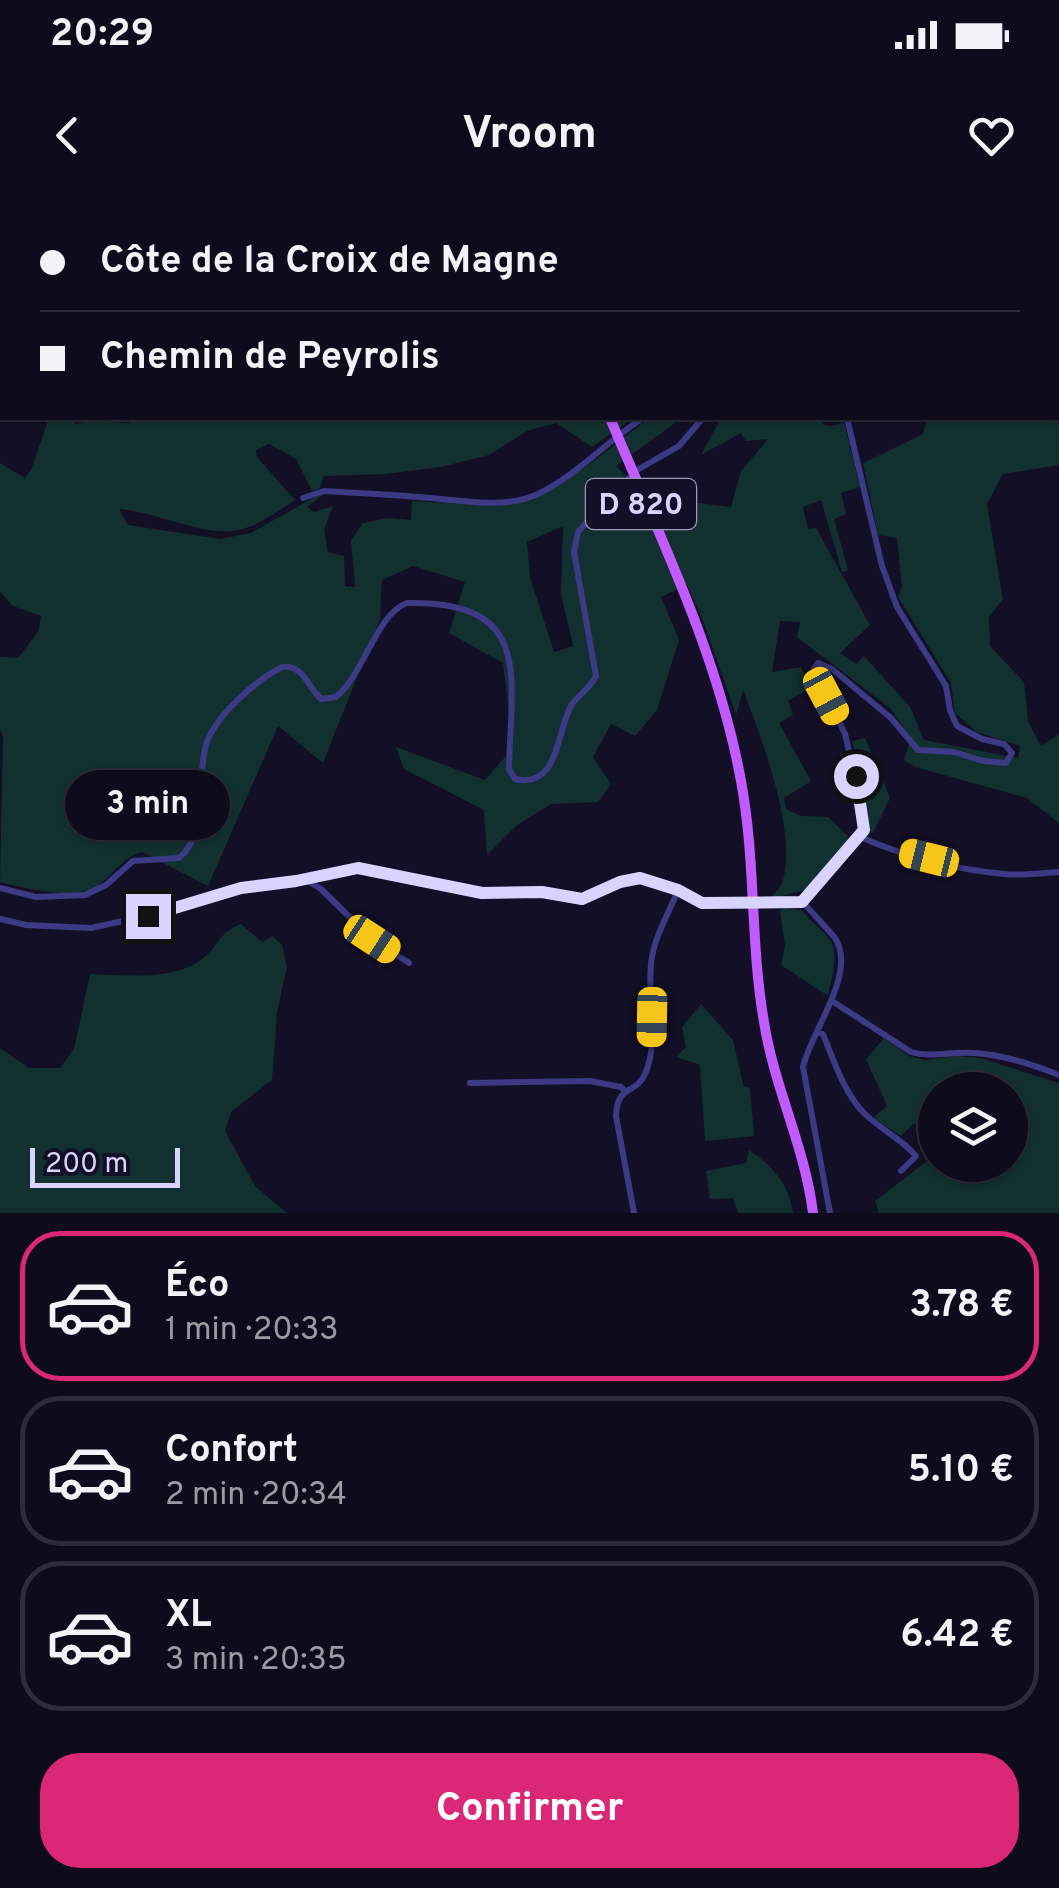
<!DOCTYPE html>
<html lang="fr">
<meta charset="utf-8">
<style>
body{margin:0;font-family:Overpass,sans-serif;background:#171425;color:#f1f3f6;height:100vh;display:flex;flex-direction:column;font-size:38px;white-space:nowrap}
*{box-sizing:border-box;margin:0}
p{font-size:32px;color:#9b9ba3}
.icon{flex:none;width:55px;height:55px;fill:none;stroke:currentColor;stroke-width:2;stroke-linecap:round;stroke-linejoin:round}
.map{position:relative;height:1013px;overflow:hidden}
.panel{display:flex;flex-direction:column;background:#0e0b1c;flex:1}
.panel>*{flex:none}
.hud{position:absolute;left:0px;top:0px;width:1060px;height:220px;box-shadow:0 2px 8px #0004,0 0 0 2px #2e2b3b;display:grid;align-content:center;height:220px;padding:0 40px;background:#0e0b1c}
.controls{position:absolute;left:918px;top:872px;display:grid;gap:20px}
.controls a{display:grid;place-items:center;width:110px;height:110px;border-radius:50%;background:#0e0b1c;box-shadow:0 2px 8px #0004,0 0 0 2px #2e2b3b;font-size:50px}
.scale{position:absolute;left:30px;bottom:25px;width:150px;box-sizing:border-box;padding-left:10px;border:5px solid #d9d4ff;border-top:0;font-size:28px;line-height:35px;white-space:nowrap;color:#d9d4ff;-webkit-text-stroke:8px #130f26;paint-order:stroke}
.end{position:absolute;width:45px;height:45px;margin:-22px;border:12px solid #d9d4ff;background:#111;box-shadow:0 0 0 5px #111}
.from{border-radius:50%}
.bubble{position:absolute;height:70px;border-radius:35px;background:#0e0b1c;box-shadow:0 2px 8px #0004,0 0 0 2px #2e2b3b;font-size:32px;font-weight:700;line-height:70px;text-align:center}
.car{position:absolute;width:30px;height:60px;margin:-30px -15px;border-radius:12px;box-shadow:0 0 8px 2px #0007;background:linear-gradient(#f5c518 24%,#345 0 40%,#f5c518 0 76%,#345 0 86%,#f5c518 0)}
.hud b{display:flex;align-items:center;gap:35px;height:95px;font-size:38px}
.hud b+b{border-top:2px solid #2e2b3b}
.hud i{width:25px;height:25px;background:#f1f3f6}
ul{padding:18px 0 0;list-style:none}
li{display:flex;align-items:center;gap:30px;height:150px;margin:0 20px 15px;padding:0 20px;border:5px solid #2e2b3b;border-radius:40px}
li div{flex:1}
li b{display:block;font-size:38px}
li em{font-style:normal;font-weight:700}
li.selected{border-color:#db2777}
li>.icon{width:90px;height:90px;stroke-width:1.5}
.button{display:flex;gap:20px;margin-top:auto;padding:20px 40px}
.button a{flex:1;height:115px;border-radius:40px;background:#db2777;color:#fff;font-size:40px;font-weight:700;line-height:115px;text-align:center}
.status{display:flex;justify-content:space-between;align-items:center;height:70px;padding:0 50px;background:#0e0b1c;direction:ltr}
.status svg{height:28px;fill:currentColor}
header{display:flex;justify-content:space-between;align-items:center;height:130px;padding:0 40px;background:#0e0b1c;font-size:45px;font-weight:700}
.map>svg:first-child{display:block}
.green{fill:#12302f;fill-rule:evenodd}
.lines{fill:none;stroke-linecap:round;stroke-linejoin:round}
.minor-tunnel{stroke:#312d47;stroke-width:6;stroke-dasharray:6 3;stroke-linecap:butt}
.minor{stroke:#3d3a85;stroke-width:6}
.major{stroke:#c25bff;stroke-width:10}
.route{stroke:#d9d4ff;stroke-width:12}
.labels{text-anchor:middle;stroke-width:8;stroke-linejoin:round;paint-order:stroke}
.shield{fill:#130f26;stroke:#9e99be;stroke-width:2.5}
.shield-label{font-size:30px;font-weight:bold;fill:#d9d4ff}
</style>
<div class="status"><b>20:29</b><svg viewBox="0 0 49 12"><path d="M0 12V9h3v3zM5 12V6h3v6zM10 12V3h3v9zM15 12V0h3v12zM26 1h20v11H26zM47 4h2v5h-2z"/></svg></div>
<header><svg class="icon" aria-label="back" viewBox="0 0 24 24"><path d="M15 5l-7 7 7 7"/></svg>Vroom<svg class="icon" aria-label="heart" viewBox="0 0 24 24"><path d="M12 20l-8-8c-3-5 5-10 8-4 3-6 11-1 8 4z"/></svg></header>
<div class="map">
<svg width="1059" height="1013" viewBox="0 0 1059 1013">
<rect width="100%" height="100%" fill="#130f26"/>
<path class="green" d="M 1058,109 L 1059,265 L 1003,274 L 987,304 L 1003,399 L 989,417 L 990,446 L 1024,482 L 1028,521 L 1041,546 L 1059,534 L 1059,623 L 1027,598 L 915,567 L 904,560 L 911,538 L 891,509 L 797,437 L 800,422 L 780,421 L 772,472 L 801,467 L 810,488 L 788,501 L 793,515 L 779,523 L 811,581 L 784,598 L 786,609 L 801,616 L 828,617 L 848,636 L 851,643 L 809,689 L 770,699 C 775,693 781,687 783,680 C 797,630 761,537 743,490 L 736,515 L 702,418 L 687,385 L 661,397 L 679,440 L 657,510 L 635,536 L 611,524 L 593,557 L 611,584 L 598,602 L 551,604 L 517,625 L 487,655 L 484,610 L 404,569 L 396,547 L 485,580 L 513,548 L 503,463 L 449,433 L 465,382 L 413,366 L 382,380 L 380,419 L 323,563 L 278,526 L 208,686 L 142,652 C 123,656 113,676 97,686 C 75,701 24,688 0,682 L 3,536 L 0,530 L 0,457 L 18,458 L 38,432 L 41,416 L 13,406 L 0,392 L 0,263 L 25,278 L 31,270 L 49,218 L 72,218 L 76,224 L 88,221 L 130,223 L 129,218 L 633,218 L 592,247 L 556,223 L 527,231 L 489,255 L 441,267 L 385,274 L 324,276 L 319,289 L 312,291 L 296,259 L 269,244 L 256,250 L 257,257 L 295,300 C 278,311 259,326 238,330 C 203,337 158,312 119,309 L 128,325 L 220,339 L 251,333 L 318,295 L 324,294 L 307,307 L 314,312 L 333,306 L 324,330 L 328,352 L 344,356 L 345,386 L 355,387 L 351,340 L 363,323 L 388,318 L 411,320 L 412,301 L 489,305 L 531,301 L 591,263 L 649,218 L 682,218 L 616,266 L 649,297 L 731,307 L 741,271 L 768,239 L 746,241 L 741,233 L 701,255 L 721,218 L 819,218 L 824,225 L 833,226 L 844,222 L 860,287 L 841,293 L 846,314 L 834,319 L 848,370 L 842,372 L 821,300 L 803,307 L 808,329 L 816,328 L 870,425 L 840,453 L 856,464 L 864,456 L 910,507 L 924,540 L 1018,558 L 1020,546 L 977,532 L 955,513 L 951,483 L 898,397 L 902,387 L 897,338 L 878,335 L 863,263 L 923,234 L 927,218 L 1058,218 ZM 563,326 L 561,394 L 573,446 L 554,452 L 530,377 L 527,342 Z
M 865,538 L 890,598 L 873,633 L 869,630 L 868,611 L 852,541 Z
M 786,708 L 802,710 C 810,722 822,729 830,740 C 840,755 831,779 828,796 L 781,765 L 785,746 L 780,710 Z
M 241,724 L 262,742 L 272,736 L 282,745 L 287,767 L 277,812 L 272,880 L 231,912 L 225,931 L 255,986 L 287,1013 L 0,1013 L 0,848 L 29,868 L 60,868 L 74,849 L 90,774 C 124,775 172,781 201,760 C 219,747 217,733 241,724 Z
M 701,804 L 733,840 L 744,887 L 750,888 L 754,936 L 705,941 L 700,865 L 676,857 L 686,847 L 682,827 Z
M 884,838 L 909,856 L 925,860 L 956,856 L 980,858 L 1059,883 L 1059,1013 L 879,1013 L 875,1001 L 935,955 L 935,965 L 1010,965 L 1010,890 L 935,890 L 935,944 L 914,923 L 901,936 L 873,918 L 887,906 L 866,859 Z
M 749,950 C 771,965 790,985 793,1013 L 738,1013 L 733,998 L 710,999 L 706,971 L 746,963 Z"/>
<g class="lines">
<path class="minor-tunnel" d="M 1058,57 L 1059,57"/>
<path class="minor" d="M 1028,0 L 1029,2
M 1036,0 L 1037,2
M 911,2 L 912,0
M 983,2 L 985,0
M 0,79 L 2,79
M 1058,99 L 1059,103
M 0,133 L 0,158
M 303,298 L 324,291 C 360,293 396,295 431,298 C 465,301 506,309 538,294 C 577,275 607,241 643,218
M 860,637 C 904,656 957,670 1004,674 C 1022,676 1041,673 1059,672
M 306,680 L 321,689 L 372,739 L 409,763
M 0,688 L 36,697 L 85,695 L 106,685 L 133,661 L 179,658 C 209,633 196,580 206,545 C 214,517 256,480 282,467 C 304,465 307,486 321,499 L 336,497 C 365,473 376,414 407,403 C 534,401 511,475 509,569 L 515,579 C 559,589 556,533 571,506 C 577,495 590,489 596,476 L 574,352 L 578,332 L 600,307 L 637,270 L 679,246 L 703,218
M 803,702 L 860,637 L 865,619 L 845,534 L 814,469 L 818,463 L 832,469 L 891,518 L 918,550 L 954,552 L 983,561 L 1006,563 L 1012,553 L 1004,544 L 982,539 L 957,526 L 950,510 L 946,486 L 897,407 L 882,366 L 847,218
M 0,719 L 26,725 L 91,728 L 155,714 L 241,688 L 296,681 L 358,668 L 482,693 L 542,692 L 583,699 L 620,682 L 640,678 L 678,690 L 701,703 L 803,702 C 811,712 829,730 835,738 C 858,773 810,833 803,867 L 830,1013
M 832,801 L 911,852 C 931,858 953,851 974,853 C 1004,855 1032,864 1059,875
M 817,832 L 823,834 C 833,859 845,895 865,914 C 881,930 901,938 916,956 L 901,971
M 470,883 L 590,881 L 621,887 L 625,891
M 634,1013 L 616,916 C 617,884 636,895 645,874 C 660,840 647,799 651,764 C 653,739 669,713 678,690"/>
<path class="major" d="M 517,0 L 518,2
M 610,218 C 659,335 718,454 741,581 C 756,661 750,742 764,822 C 774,887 805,947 813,1013"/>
</g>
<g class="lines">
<path class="route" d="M 148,716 L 241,688 L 296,681 L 358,668 L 482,693 L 542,692 L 582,699 L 620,682 L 640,678 L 678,690 L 702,703 L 802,702 L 864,630 L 856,576"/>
</g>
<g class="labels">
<rect class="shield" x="586" y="279" width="110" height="50" rx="8"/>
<g class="shield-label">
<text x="641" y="314">D 820</text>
</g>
</g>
</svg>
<div class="controls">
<a><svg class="icon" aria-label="layers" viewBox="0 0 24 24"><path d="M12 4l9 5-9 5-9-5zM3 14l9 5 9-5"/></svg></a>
</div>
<div class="scale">200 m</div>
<i class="end from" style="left:856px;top:576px"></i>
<i class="end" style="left:148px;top:716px"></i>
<div class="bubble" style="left:65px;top:570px;width:165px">3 min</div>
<i class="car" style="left:826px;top:496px;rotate:152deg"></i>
<i class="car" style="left:929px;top:658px;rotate:284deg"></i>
<i class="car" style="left:372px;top:739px;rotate:123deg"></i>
<i class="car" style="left:652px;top:817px;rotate:181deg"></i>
<div class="hud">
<b><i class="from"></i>Côte de la Croix de Magne</b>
<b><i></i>Chemin de Peyrolis</b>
</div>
</div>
<section class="panel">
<ul>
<li class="selected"><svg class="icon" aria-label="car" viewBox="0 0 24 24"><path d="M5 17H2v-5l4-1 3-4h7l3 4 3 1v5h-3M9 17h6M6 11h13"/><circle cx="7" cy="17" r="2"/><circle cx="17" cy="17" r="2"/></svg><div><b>Éco</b><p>1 min · 20:33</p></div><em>3.78 €</em></li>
<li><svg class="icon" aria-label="car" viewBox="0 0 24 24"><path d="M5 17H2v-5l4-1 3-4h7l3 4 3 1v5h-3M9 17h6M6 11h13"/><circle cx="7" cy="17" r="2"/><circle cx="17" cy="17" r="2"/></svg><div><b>Confort</b><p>2 min · 20:34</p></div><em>5.10 €</em></li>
<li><svg class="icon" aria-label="car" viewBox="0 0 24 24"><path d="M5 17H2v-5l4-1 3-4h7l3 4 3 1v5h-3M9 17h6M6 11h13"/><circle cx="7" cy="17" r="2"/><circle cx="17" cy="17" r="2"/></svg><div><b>XL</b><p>3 min · 20:35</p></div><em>6.42 €</em></li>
</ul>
<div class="button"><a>Confirmer</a></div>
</section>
